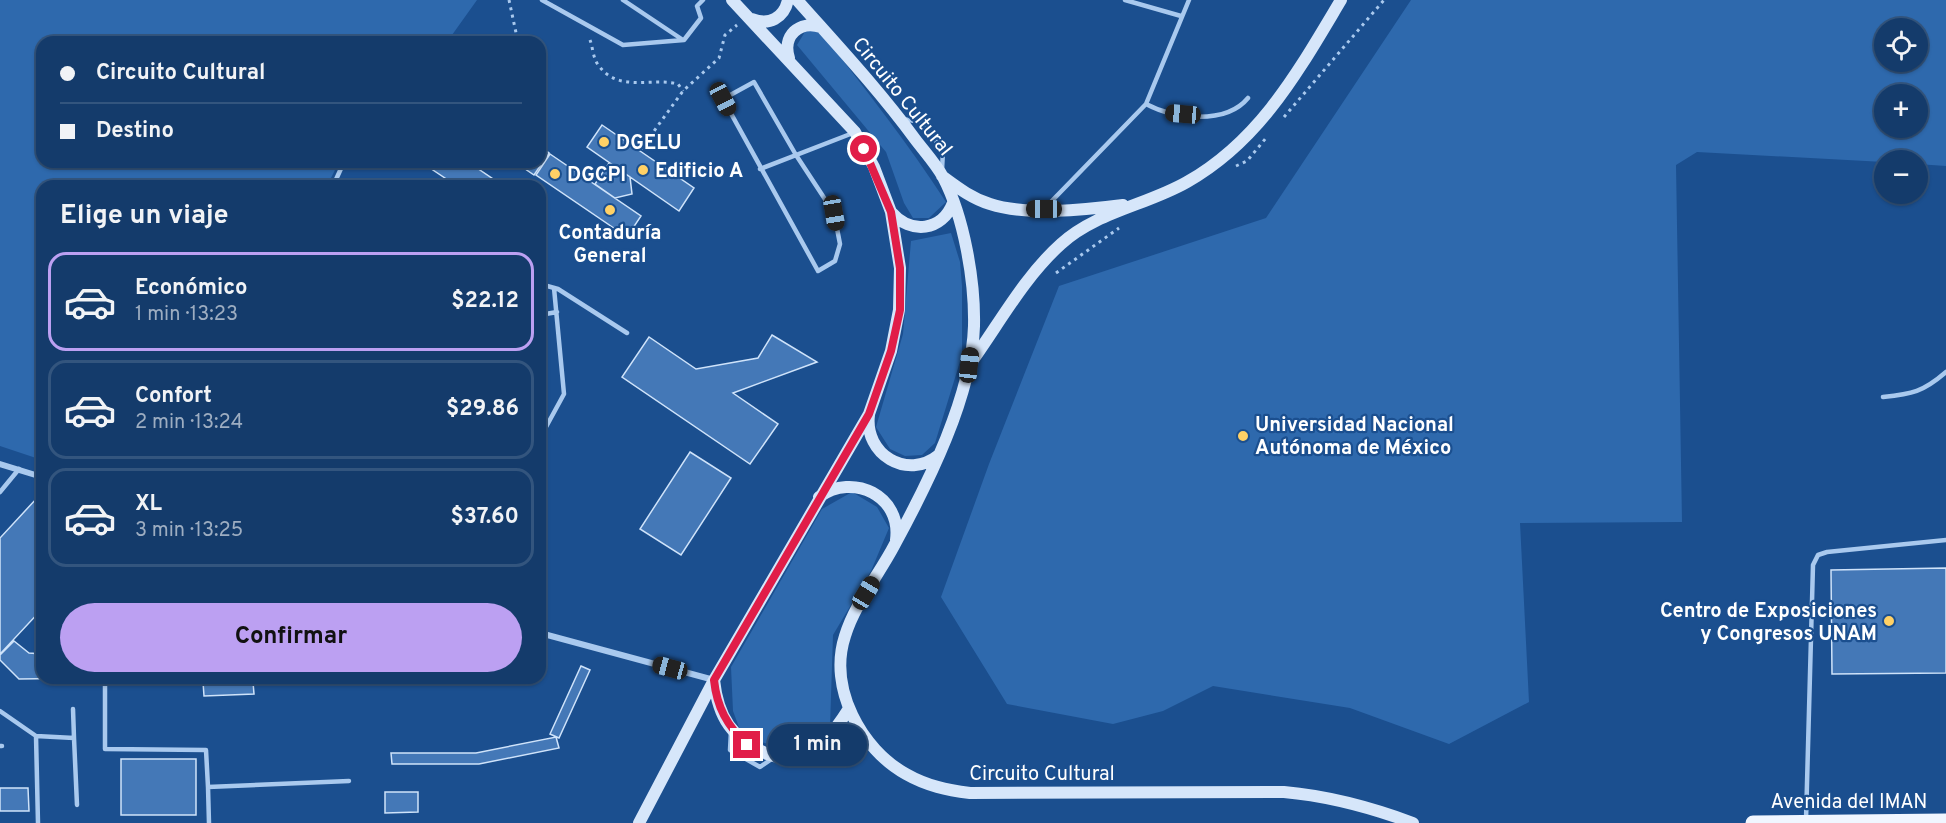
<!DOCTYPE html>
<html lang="es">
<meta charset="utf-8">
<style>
body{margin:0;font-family:Overpass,sans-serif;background:#214673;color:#f1f3f6;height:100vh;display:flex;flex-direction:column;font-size:22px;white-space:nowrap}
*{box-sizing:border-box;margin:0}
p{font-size:20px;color:#9dadc1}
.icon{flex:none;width:33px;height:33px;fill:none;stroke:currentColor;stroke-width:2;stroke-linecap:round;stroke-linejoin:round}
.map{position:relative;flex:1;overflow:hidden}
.sheet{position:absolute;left:36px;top:180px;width:510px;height:504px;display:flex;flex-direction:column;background:#143b6b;border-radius:18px;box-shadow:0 2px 4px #0004,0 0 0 2px #33557e}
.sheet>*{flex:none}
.top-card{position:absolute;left:36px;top:36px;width:510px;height:132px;border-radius:18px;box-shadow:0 2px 4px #0004,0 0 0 2px #33557e;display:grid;align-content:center;height:132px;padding:0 24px;background:#143b6b}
.tools{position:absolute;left:1874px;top:18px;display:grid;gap:12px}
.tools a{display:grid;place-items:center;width:54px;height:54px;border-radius:50%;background:#143b6b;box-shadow:0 2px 4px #0004,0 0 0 2px #33557e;font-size:30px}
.end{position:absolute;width:27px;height:27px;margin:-14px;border:8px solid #e11d48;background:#fff;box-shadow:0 0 0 3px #fff}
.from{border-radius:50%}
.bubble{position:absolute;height:42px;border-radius:21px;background:#143b6b;box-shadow:0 2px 4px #0004,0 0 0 2px #33557e;font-size:20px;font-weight:700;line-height:42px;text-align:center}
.car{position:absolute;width:18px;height:36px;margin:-18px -9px;border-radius:8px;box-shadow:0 0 4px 2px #0007;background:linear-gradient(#222 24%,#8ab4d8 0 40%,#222 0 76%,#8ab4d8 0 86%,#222 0)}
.top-card b{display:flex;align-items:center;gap:21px;height:57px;font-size:22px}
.top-card b+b{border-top:2px solid #33557e}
.top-card i{width:15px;height:15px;background:#f1f3f6}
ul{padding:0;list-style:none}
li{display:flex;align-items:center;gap:18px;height:99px;margin:0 12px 9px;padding:0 12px;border:3px solid #33557e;border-radius:18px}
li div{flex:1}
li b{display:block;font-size:22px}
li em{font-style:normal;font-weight:700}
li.active{border-color:#bca0f2}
li>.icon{width:54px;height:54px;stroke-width:1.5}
h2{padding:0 24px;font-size:27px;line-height:72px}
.button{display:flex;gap:12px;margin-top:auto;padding:12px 24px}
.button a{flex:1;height:69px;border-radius:36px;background:#bca0f2;color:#111;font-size:24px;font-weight:700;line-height:69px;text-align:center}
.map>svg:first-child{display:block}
.green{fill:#2e69ad;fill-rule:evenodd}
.building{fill:#4478b7;stroke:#cfe3fa;stroke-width:1.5}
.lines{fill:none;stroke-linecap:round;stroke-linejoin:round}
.path{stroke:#a9c9ee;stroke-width:3;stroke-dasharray:3 4.5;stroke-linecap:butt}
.lane{stroke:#a9c9ee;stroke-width:4.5}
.street{stroke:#a9c9ee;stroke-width:6}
.secondary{stroke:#d6e6fa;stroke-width:12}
.primary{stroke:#f0f6ff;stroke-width:15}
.route{stroke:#e11d48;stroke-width:8}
.poi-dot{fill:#ffd166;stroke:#1b4f8f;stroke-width:2}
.labels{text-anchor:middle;stroke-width:4.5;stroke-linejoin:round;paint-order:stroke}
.street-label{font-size:20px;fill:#fff;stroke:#1b4f8f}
.poi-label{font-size:20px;font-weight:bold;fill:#fff;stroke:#1b4f8f;text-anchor:start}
</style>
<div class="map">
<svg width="1946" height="823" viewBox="0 0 1946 823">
<rect width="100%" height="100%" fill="#1b4f8f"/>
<path class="green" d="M 0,0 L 477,0 L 447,42 L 42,42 L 42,162 L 339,162 L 327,186 L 42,186 L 42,460 L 0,446 Z
M 1411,0 L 1946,0 L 1946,166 L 1917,164 L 1917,160 L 1884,162 L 1697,152 L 1676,165 L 1682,522 L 1520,523 L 1529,702 L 1449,744 L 1350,708 L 1213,686 L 1163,711 L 1113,724 L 1007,704 L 941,597 L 989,464 L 1059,286 L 1266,218 ZM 1917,28 L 1917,62 L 1884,62 L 1884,28 ZM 1884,94 L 1917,94 L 1917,128 L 1884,128 Z
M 806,30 L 819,30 C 864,87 907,142 946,202 L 929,218 L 913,218 L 904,203 L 886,152 L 797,45 Z
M 951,233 L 960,262 L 962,286 L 962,355 L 935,443 L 922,455 L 905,456 L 890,449 L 876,427 L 903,334 L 911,241 Z
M 852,492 L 877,507 L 889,528 L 871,571 L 833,635 L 830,727 L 809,742 L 788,749 L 757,741 L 740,730 L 733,711 L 731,667 L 822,509 Z"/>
<path class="building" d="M 602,125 L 694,188 L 679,211 L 587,147 Z
M 540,146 L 549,153 L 534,175 L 515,162 L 540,162 Z
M 550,154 L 641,216 L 627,237 L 536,175 Z
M 421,162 L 468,162 L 496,181 L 492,186 L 457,186 Z
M 609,163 L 630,177 L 632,194 L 615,198 L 595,184 Z
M 772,335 L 817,362 L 733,393 L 778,424 L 750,464 L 622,377 L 649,337 L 696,369 L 758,358 Z
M 690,452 L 731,478 L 681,555 L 640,529 Z
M 37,498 L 42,503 L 42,609 L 0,654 L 0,538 Z
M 1946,568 L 1946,673 L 1832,674 L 1831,570 Z
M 14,641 L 29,653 L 42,654 L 42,678 L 93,678 L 19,679 L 0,660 L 0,655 Z
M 581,666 L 590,670 L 559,738 L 550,734 Z
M 122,678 L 376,678 L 376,679 L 253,682 L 254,694 L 204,696 L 203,682 L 123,684 Z
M 556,737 L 559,748 L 479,764 L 392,764 L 391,753 L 476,753 Z
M 121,759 L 196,759 L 196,815 L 121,815 Z
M 0,788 L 28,788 L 29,811 L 0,811 Z
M 385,792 L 418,792 L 418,812 L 385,813 Z"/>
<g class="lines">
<path class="path" d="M 509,0 L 518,42
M 590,40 C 593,48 593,59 599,66 C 619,93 652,77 678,84 L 683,91
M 1284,117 L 1384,0
M 641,149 L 683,91 L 719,58 L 725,35 L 737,25
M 1236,166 L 1247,161 L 1266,138
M 1056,273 L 1119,228"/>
<path class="lane" d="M 542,0 L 623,45 L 684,40 L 701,18 L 697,6 L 703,0
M 623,0 L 683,40
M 1125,0 L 1181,16
M 754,82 L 796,155 L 834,213 L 840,244 L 835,261 L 818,271 L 723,99 Z
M 1146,104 C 1174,119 1226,125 1248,98
M 902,119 L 922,122 L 943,151 L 942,170
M 760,169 L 853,133
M 333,186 L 344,162
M 1044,209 L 1146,104 L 1189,0
M 540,284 L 558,289 L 627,333
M 540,315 L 557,312
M 1883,397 C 1912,394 1923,392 1946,372
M 540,438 L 564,394 L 554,288
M 0,492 L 19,469
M 105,678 L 105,749 L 206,750 L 208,787
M 73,709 L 74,738
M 0,711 L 36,736 L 38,823
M 731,731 L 730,750 L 760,767 L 773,758
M 36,736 L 74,738 L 77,805
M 0,746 L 2,746
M 1806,820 L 1813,565 L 1818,555 L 1827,552 L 1946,540
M 209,823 L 208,787 L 349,781"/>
<path class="street" d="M 0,464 L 42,477
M 540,633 L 714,680"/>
<path class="secondary" d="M 797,0 C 837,45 879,90 915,139 C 924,151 936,164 943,177 C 964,217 975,281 974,326 C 972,396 928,483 895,544 C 879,575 855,603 845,636 C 828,688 861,749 906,774 C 927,786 947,790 970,793 L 1284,792 C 1329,796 1370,807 1413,823
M 752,19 C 769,26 784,18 788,0
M 789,58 C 782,36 799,20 821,27
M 942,176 C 957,187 971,198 990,204 C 1027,216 1084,210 1123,205
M 891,212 C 911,235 942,231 953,203
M 970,364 C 999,324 1024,277 1061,244 C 1096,212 1147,205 1187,182 C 1261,140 1299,70 1341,0
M 869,415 C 864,454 907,481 939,455
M 819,497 C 853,472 902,496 896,540
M 714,680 C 718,718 732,738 767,754 C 776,757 790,760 799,757 C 822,748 836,729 848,710
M 639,823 L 714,680 L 869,414 L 891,351 L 899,310 L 900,268 L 891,212 L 874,167 L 855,132 L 732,0"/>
<path class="primary" d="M 1753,823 L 1946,821"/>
</g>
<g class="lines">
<path class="route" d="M 747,745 C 727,725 717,708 714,680 L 869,414 L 891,351 L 900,310 L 900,268 L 891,212 L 864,149"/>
</g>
<g class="poi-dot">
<circle cx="604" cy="142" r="6"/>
<circle cx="643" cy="170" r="6"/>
<circle cx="555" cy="174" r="6"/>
<circle cx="610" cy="210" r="6"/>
<circle cx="1243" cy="436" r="6"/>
<circle cx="1889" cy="621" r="6"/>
</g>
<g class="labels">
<g class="street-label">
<text transform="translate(903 96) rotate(51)" y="7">Circuito Cultural</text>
<text x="1042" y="780">Circuito Cultural</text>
<text x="1849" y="808">Avenida del IMAN</text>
</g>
<g class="poi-label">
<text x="616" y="149">DGELU</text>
<text x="655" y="177">Edificio A</text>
<text x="567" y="181">DGCPI</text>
<text x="610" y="239" text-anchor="middle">Contaduría<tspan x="610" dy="23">General</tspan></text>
<text x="1255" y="431">Universidad Nacional<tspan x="1255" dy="23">Autónoma de México</tspan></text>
<text x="1877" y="617" text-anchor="end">Centro de Exposiciones<tspan x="1877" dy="23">y Congresos UNAM</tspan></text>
</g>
</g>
</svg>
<div class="tools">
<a><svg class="icon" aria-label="locate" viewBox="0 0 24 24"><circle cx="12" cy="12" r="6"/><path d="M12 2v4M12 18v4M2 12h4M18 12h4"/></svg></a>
<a>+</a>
<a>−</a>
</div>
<i class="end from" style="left:864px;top:149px"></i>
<i class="end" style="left:747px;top:745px"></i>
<div class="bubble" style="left:768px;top:724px;width:99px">1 min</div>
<i class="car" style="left:723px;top:99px;rotate:152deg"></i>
<i class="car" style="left:1183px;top:114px;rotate:275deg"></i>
<i class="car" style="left:1044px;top:209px;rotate:270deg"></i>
<i class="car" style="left:834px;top:213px;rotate:170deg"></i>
<i class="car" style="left:969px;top:365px;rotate:6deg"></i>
<i class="car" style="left:866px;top:593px;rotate:31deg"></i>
<i class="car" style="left:670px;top:668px;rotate:285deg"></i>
<div class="top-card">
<b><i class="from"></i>Circuito Cultural</b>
<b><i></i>Destino</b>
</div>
<section class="sheet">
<h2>Elige un viaje</h2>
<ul>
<li class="active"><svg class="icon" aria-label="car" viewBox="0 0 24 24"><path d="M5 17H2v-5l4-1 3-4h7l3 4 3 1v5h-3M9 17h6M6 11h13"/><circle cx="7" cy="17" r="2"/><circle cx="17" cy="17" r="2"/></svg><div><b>Económico</b><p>1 min · 13:23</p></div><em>$22.12</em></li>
<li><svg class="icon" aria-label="car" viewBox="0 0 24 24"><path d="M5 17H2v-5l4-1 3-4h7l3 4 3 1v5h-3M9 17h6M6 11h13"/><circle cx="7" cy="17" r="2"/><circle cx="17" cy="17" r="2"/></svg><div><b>Confort</b><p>2 min · 13:24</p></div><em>$29.86</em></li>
<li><svg class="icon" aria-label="car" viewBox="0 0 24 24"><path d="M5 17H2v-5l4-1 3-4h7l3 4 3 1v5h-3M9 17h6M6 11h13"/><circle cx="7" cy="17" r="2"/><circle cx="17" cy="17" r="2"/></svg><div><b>XL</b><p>3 min · 13:25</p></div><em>$37.60</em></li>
</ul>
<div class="button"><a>Confirmar</a></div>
</section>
</div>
